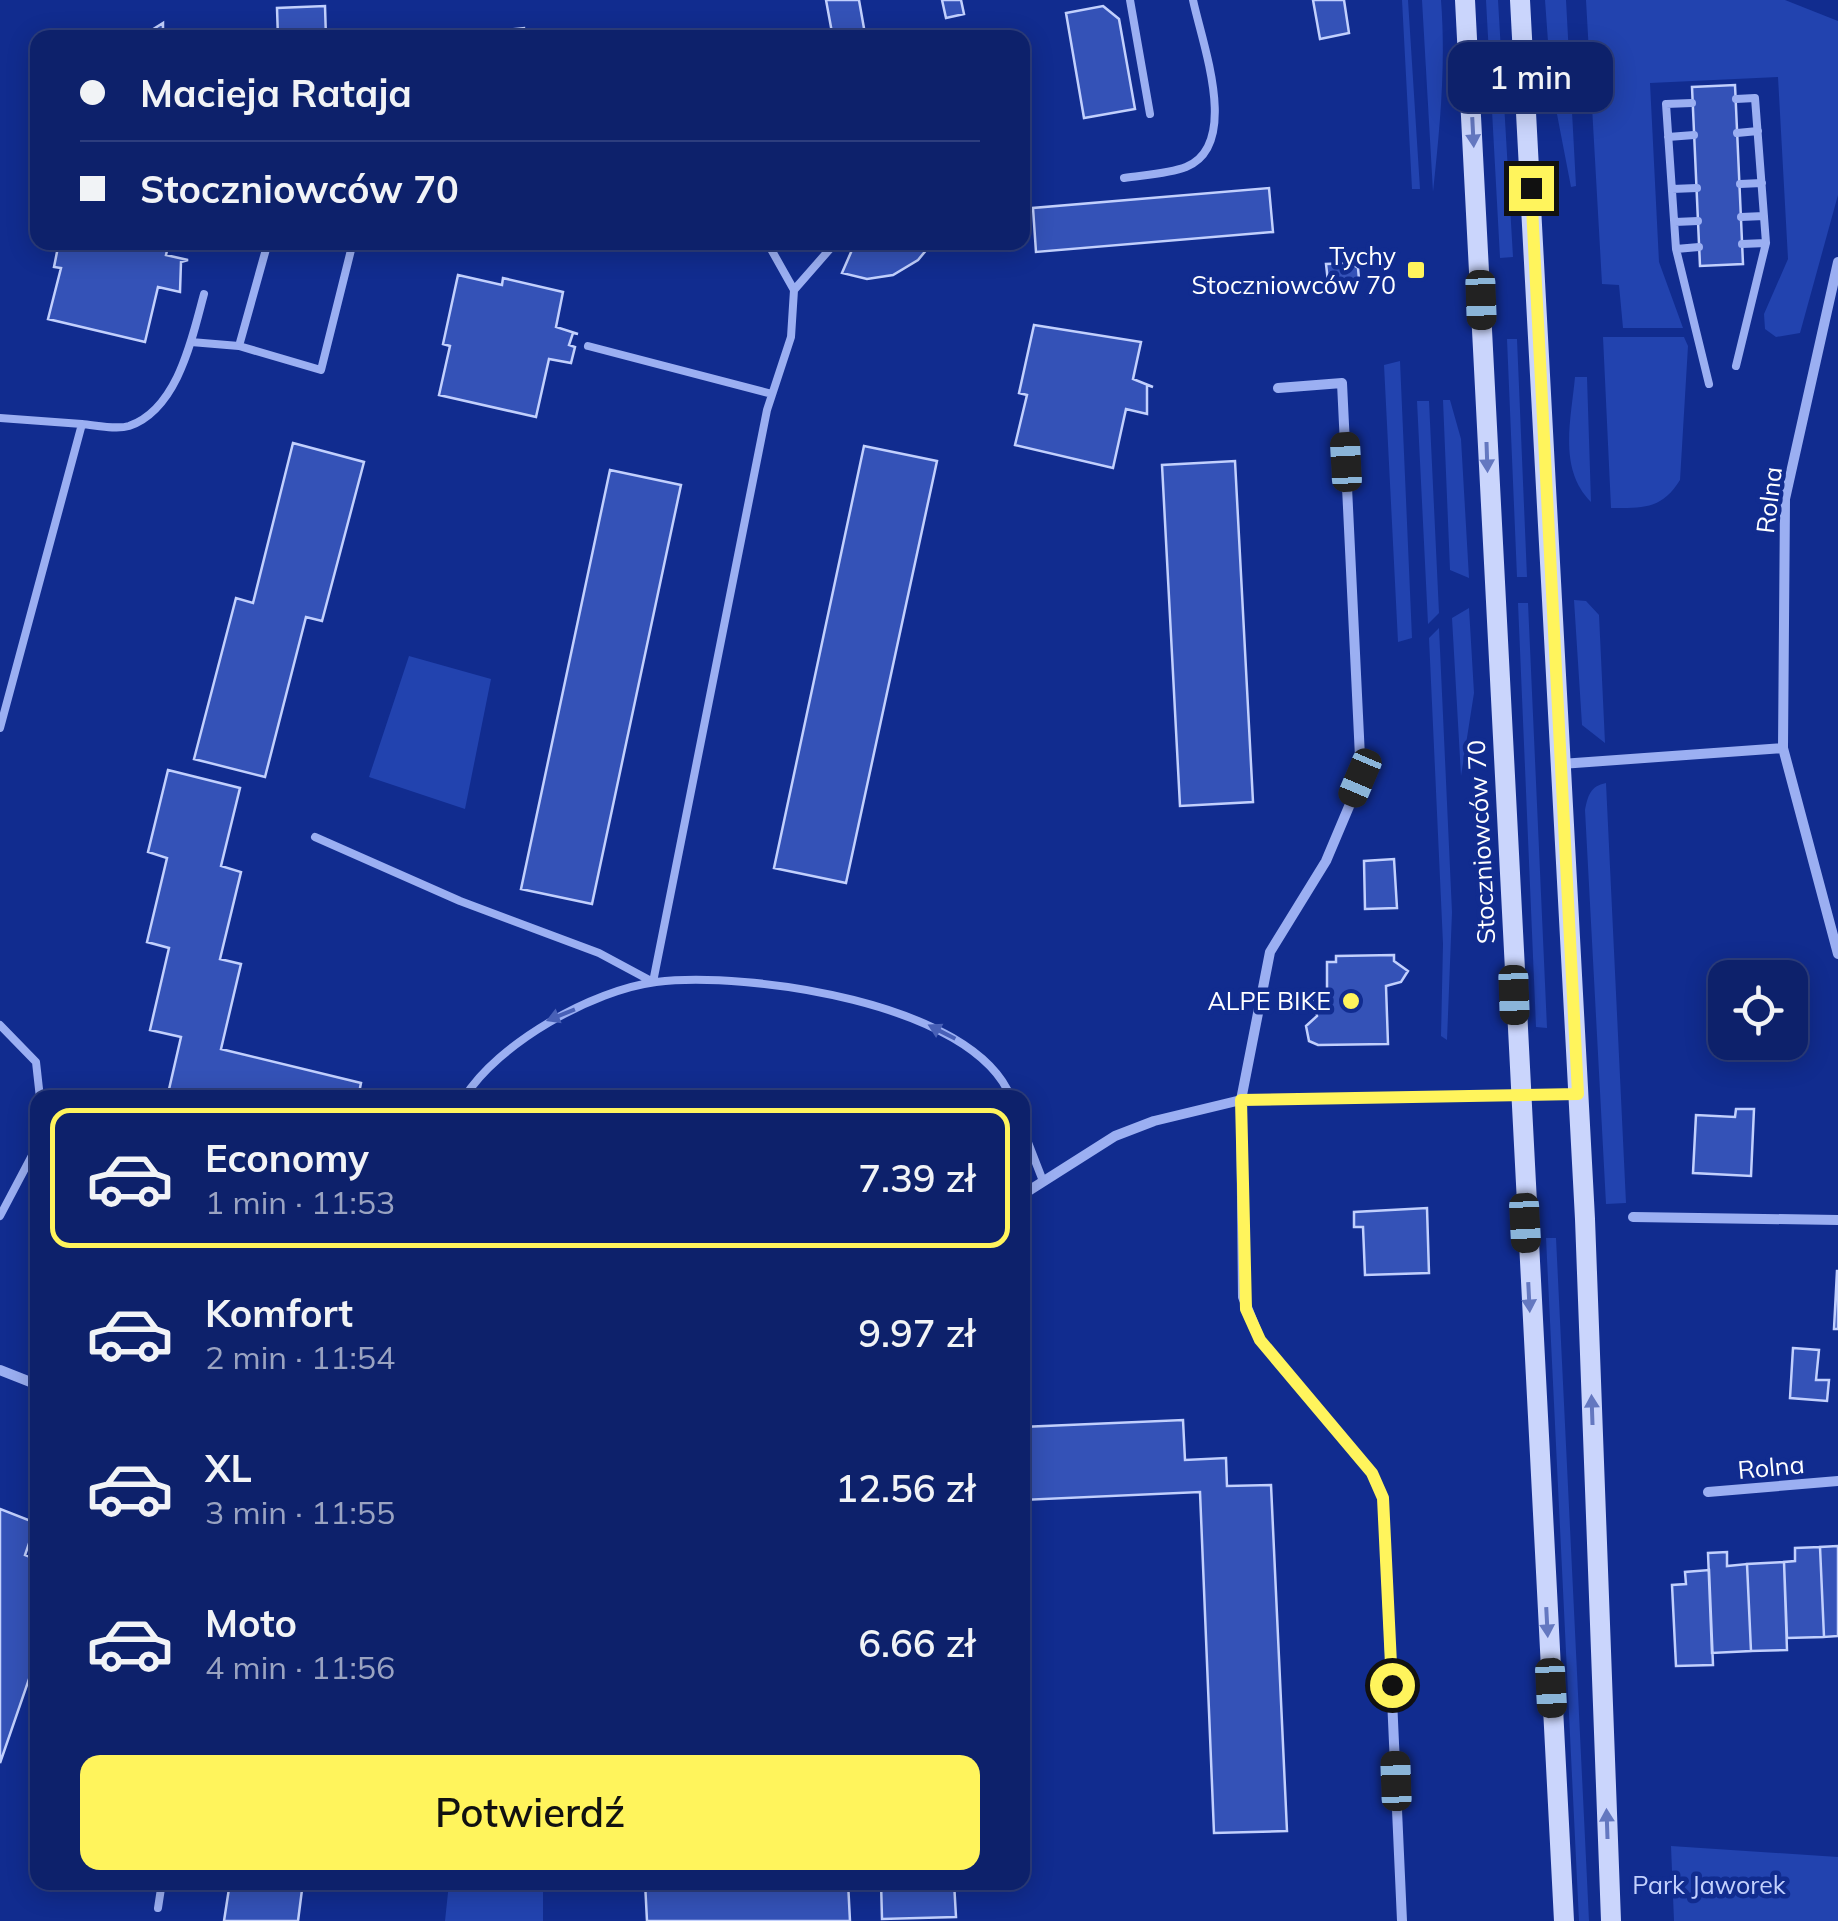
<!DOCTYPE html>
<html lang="pl">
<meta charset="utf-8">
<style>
body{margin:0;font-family:Mulish,sans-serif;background:#1b2e73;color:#f1f3f6;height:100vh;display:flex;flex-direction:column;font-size:38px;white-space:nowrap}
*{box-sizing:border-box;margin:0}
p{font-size:32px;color:#9aa3c1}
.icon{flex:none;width:55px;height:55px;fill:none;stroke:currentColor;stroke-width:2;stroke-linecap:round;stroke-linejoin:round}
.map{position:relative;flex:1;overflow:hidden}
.panel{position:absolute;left:30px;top:1090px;width:1000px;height:800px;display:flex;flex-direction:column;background:#0d216b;border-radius:20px;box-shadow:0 5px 25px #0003,0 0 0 2px #2d3e7e}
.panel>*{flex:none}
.banner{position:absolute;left:30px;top:30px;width:1000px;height:220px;border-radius:20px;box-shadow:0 5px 25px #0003,0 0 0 2px #2d3e7e;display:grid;align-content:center;height:220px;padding:0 50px;background:#0d216b}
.fabs{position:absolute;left:1708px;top:960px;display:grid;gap:20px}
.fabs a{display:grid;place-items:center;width:100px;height:100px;border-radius:20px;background:#0d216b;box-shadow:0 5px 25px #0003,0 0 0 2px #2d3e7e;font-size:50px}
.end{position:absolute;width:45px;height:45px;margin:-22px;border:12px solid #fff45c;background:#111;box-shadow:0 0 0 5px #111}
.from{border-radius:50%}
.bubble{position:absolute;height:70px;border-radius:20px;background:#0d216b;box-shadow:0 5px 25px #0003,0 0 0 2px #2d3e7e;font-size:32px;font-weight:600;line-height:70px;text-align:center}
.car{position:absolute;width:30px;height:60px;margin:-30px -15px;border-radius:12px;box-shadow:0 0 8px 2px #0007;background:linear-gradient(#222 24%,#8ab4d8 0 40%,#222 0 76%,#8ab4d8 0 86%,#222 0)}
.banner b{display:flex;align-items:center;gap:35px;height:95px;font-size:38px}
.banner b+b{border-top:2px solid #2d3e7e}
.banner i{width:25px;height:25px;background:#f1f3f6}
ul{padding:18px 0 0;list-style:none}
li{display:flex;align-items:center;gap:30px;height:140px;margin:0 20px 15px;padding:0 30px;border:5px solid transparent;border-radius:20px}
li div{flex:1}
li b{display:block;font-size:38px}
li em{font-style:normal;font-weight:600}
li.on{border-color:#fff45c}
li>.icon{width:90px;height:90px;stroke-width:1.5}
.primary-button{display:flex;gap:20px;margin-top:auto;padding:20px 50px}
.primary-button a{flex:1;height:115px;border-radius:20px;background:#fff45c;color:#111;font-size:40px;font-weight:600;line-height:115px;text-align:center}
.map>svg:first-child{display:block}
.green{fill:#2243af}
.building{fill:#3452b7;stroke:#c2d0fd;stroke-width:2.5}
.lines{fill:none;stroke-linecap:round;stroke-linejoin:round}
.lane{stroke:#9baff2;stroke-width:8}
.street{stroke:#9baff2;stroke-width:10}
.secondary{stroke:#cad5fc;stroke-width:20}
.oneway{fill:#6478c0}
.oneway2{fill:#4860b7}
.route{stroke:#fff45c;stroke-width:12}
.poi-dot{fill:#fff45c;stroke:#112c8f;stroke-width:4}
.labels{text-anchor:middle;stroke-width:9;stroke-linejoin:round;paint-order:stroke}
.poi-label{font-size:25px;fill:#fff;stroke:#112c8f;text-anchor:end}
.street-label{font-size:25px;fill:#fff;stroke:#112c8f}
.park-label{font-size:25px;fill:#c2d0fd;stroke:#112c8f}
</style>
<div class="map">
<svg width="1838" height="1921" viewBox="0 0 1838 1921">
<rect width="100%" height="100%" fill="#112c8f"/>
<path class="green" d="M 1402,0 L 1408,0 L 1420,189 L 1412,189 Z
M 1422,0 L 1441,0 C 1446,65 1440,127 1433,192 Z
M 1486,0 L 1498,0 L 1513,257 L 1500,258 Z
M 1545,0 L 1566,0 L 1576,186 L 1571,187 L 1551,83 Z
M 1586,0 L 1785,0 L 1838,21 L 1838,195 L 1800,333 L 1776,337 L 1765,329 L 1764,314 L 1788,259 L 1778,77 L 1650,83 L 1659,262 L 1683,328 L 1623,328 L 1619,285 L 1602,284 Z
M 1603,337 L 1684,337 L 1688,346 L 1680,480 C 1662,509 1644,508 1611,508 Z
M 1507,339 L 1517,339 L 1527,577 L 1517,577 Z
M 1400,361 L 1412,638 L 1398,642 L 1384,365 Z
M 1575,377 L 1587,377 L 1591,502 C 1558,469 1571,420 1575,377 Z
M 1443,400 L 1450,400 L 1461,439 L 1469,578 L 1450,570 Z
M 1417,401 L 1429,401 L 1439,613 L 1428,624 Z
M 1574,600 L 1586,601 L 1599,615 L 1605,743 L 1582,725 Z
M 1518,603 L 1528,603 L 1547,1028 L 1536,1027 Z
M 1469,608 L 1474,693 L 1461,776 L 1452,618 Z
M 1439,628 L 1452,912 L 1447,1040 L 1441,1036 L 1443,944 L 1429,638 Z
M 409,656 L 491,679 L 465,809 L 369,777 Z
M 1606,783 L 1626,1203 L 1606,1204 L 1585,810 C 1588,796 1590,786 1606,783 Z
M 1546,1238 L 1556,1238 L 1589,1921 L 1579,1921 Z
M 1671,1846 L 1838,1857 L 1838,1921 L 1674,1921 Z
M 449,1883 L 543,1883 L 543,1921 L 445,1921 Z"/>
<path class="building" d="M 826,0 L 859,0 L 865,34 L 833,38 Z
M 942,0 L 961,0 L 964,14 L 946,18 Z
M 1313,0 L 1344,0 L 1349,33 L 1320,39 Z
M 325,6 L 326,38 L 278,38 L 277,8 Z
M 1103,6 L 1119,19 L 1135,109 L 1084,118 L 1066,13 Z
M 163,23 L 163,33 L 203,34 L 203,38 L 139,38 Z
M 524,28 L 525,38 L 487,38 L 486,32 Z
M 1735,85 L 1743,264 L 1700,266 L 1692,87 Z
M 1269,188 L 1273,232 L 1036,252 L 1033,208 Z
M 59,242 L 169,242 L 166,255 L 188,260 L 181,262 L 180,292 L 158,287 L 145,342 L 48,319 L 61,268 L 54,267 Z
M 933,242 L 918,260 L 893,275 L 867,279 L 842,273 L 855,243 L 870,247 Z
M 1351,263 L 1358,268 L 1359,279 L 1328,282 L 1326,264 Z
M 458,275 L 502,285 L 503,278 L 563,292 L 556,327 L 578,334 L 573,333 L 569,345 L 575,347 L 571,363 L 549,359 L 536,417 L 439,395 L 450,346 L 443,344 Z
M 1034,325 L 1141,342 L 1133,379 L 1153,387 L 1147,385 L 1147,414 L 1126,409 L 1113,468 L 1015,445 L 1027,395 L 1019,393 Z
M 293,443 L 364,462 L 322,621 L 306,617 L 265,777 L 194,759 L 236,598 L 253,603 Z
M 864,446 L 937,461 L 846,883 L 774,868 Z
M 1235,461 L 1253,802 L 1180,806 L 1162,465 Z
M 610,470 L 681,485 L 592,904 L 521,889 Z
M 168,770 L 240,788 L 221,866 L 241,872 L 220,959 L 241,964 L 221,1049 L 361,1083 L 358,1098 L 167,1098 L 181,1037 L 150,1030 L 169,948 L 147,942 L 167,858 L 148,852 Z
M 1394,859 L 1397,908 L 1365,909 L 1364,861 Z
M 1394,955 L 1394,961 L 1408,971 L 1401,982 L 1386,986 L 1388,1044 L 1318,1045 L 1309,1041 L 1306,1026 L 1317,1016 L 1313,995 L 1327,992 L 1327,962 L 1336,962 L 1336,956 Z
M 1736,1109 L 1754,1109 L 1751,1176 L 1693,1173 L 1696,1115 L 1735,1117 Z
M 1427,1208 L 1429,1273 L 1365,1275 L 1363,1227 L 1354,1227 L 1354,1212 Z
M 1837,1271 L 1838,1271 L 1838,1329 L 1834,1329 Z
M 1793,1348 L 1819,1350 L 1816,1380 L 1829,1380 L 1827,1401 L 1790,1398 Z
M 1183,1420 L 1185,1460 L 1226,1458 L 1227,1486 L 1271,1485 L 1287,1831 L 1214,1833 L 1200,1492 L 1022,1500 L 1022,1427 Z
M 0,1509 L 36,1523 L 25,1555 L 38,1560 L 38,1653 L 0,1763 Z
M 1838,1546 L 1838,1636 L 1824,1637 L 1820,1547 Z
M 1820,1547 L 1824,1637 L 1787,1638 L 1784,1562 L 1795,1561 L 1795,1548 Z
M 1727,1552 L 1727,1566 L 1747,1564 L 1751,1651 L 1712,1653 L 1708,1553 Z
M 1784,1562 L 1787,1650 L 1751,1651 L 1747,1564 Z
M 1709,1570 L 1713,1665 L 1676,1666 L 1672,1585 L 1686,1584 L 1685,1572 Z
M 230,1882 L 303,1882 L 298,1921 L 224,1921 Z
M 645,1882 L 848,1882 L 850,1921 L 647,1921 Z
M 881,1882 L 954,1882 L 956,1917 L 882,1919 Z"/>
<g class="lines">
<path class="lane" d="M 1130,0 L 1150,114
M 1736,99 L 1755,98 L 1766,243
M 1737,133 L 1758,131
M 1668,137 L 1694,135
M 1124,178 C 1143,175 1168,174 1186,167 C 1241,145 1202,43 1193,0
M 1740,184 L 1762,183
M 1672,189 L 1697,188
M 1741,217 L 1764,216
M 1675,222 L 1698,221
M 1699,247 L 1676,249 L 1709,384
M 1676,249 L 1666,104 L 1692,103
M 794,290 L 836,242
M 191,342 L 239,346 L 321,370 L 353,242
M 239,346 L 268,242
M 588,346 L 772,394
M 1736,366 L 1766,243 L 1742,244
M 0,418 L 82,424 L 0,728
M 82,424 C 95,425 116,430 129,426 C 178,409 192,338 204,294
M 315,837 L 460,901 L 599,953 L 653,982
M 653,982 L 767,410 L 791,337 L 794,290 L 767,242
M 0,1025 L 36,1062 L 40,1098
M 464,1098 C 498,1043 593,990 656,982 C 746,971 974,1002 1011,1098
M 1022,1127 L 1043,1181
M 0,1216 L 38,1144
M 158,1908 L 162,1882"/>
<path class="street" d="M 1838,262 L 1785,499 L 1783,748 L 1838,954
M 1278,388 L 1342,383 L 1361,778 L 1326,861 L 1270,952 L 1241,1100 L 1243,1297 L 1260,1340 L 1372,1473 L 1383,1498 L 1402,1921
M 1561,764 L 1783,748
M 1022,1195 L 1115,1136 L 1154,1121 L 1241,1100 L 1577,1094
M 1633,1217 L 1838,1220
M 0,1370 L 38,1385
M 1708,1492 L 1838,1481"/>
<path class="secondary" d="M 1465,0 L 1564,1921
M 1520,0 L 1585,1219 L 1611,1921"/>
</g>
<defs><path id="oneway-solid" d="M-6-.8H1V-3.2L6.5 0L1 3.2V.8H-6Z" transform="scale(2.5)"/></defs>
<g class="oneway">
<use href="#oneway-solid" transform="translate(1473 132) rotate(87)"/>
<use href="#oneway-solid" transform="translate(1487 457) rotate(88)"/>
<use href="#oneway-solid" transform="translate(1529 1297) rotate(87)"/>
<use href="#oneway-solid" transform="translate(1592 1410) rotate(-92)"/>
<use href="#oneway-solid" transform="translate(1547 1622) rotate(87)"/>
<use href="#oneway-solid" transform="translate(1607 1824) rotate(-92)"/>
</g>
<g class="oneway2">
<use href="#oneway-solid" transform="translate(561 1015) rotate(158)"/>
<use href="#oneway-solid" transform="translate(942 1032) rotate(-153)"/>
</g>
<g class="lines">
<path class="route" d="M 1392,1685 L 1383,1498 L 1372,1473 L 1260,1340 L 1246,1309 L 1241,1100 L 1578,1094 L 1531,188"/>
</g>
<g class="poi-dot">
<rect x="1406" y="260" width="20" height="20" rx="5"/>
<circle cx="1351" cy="1001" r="10"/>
</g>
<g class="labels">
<g class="poi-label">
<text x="1396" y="265">Tychy<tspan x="1396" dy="29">Stoczniowców 70</tspan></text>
<text x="1331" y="1010">ALPE BIKE</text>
</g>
<g class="street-label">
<text transform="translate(1769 500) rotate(-83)" y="9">Rolna</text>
<text transform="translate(1481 842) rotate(-93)" y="9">Stoczniowców 70</text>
<text transform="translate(1771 1467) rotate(-5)" y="9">Rolna</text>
</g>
<g class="park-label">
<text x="1709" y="1894">Park Jaworek</text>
</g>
</g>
</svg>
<div class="fabs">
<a><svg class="icon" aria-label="locate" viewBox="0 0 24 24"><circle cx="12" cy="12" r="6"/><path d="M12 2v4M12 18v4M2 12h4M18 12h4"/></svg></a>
</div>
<i class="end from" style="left:1392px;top:1685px"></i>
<i class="end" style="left:1531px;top:188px"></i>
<div class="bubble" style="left:1448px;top:42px;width:165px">1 min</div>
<i class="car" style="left:1481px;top:300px;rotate:178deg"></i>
<i class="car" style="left:1346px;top:462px;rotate:357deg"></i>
<i class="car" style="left:1360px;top:778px;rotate:203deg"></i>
<i class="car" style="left:1514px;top:995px;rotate:178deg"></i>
<i class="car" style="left:1525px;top:1223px;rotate:177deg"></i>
<i class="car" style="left:1551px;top:1688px;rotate:177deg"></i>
<i class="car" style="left:1396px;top:1781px;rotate:358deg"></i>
<div class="banner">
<b><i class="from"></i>Macieja Rataja</b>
<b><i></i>Stoczniowców 70</b>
</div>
<section class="panel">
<ul>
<li class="on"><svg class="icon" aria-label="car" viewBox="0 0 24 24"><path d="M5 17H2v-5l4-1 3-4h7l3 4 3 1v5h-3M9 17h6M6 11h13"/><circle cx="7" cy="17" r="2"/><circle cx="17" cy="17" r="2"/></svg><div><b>Economy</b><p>1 min · 11:53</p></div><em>7.39 zł</em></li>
<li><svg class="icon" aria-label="car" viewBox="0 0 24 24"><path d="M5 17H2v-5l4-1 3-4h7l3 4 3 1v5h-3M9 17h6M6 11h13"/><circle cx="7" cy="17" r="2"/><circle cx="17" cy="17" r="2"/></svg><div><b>Komfort</b><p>2 min · 11:54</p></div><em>9.97 zł</em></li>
<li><svg class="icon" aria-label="car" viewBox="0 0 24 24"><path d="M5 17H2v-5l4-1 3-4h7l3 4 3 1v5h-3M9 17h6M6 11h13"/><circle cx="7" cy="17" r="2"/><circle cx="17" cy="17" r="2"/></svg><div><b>XL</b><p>3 min · 11:55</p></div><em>12.56 zł</em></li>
<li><svg class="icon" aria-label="car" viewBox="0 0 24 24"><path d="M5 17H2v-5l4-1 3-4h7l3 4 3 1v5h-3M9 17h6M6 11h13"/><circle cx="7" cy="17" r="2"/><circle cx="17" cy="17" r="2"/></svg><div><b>Moto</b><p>4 min · 11:56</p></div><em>6.66 zł</em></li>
</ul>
<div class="primary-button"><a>Potwierdź</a></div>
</section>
</div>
